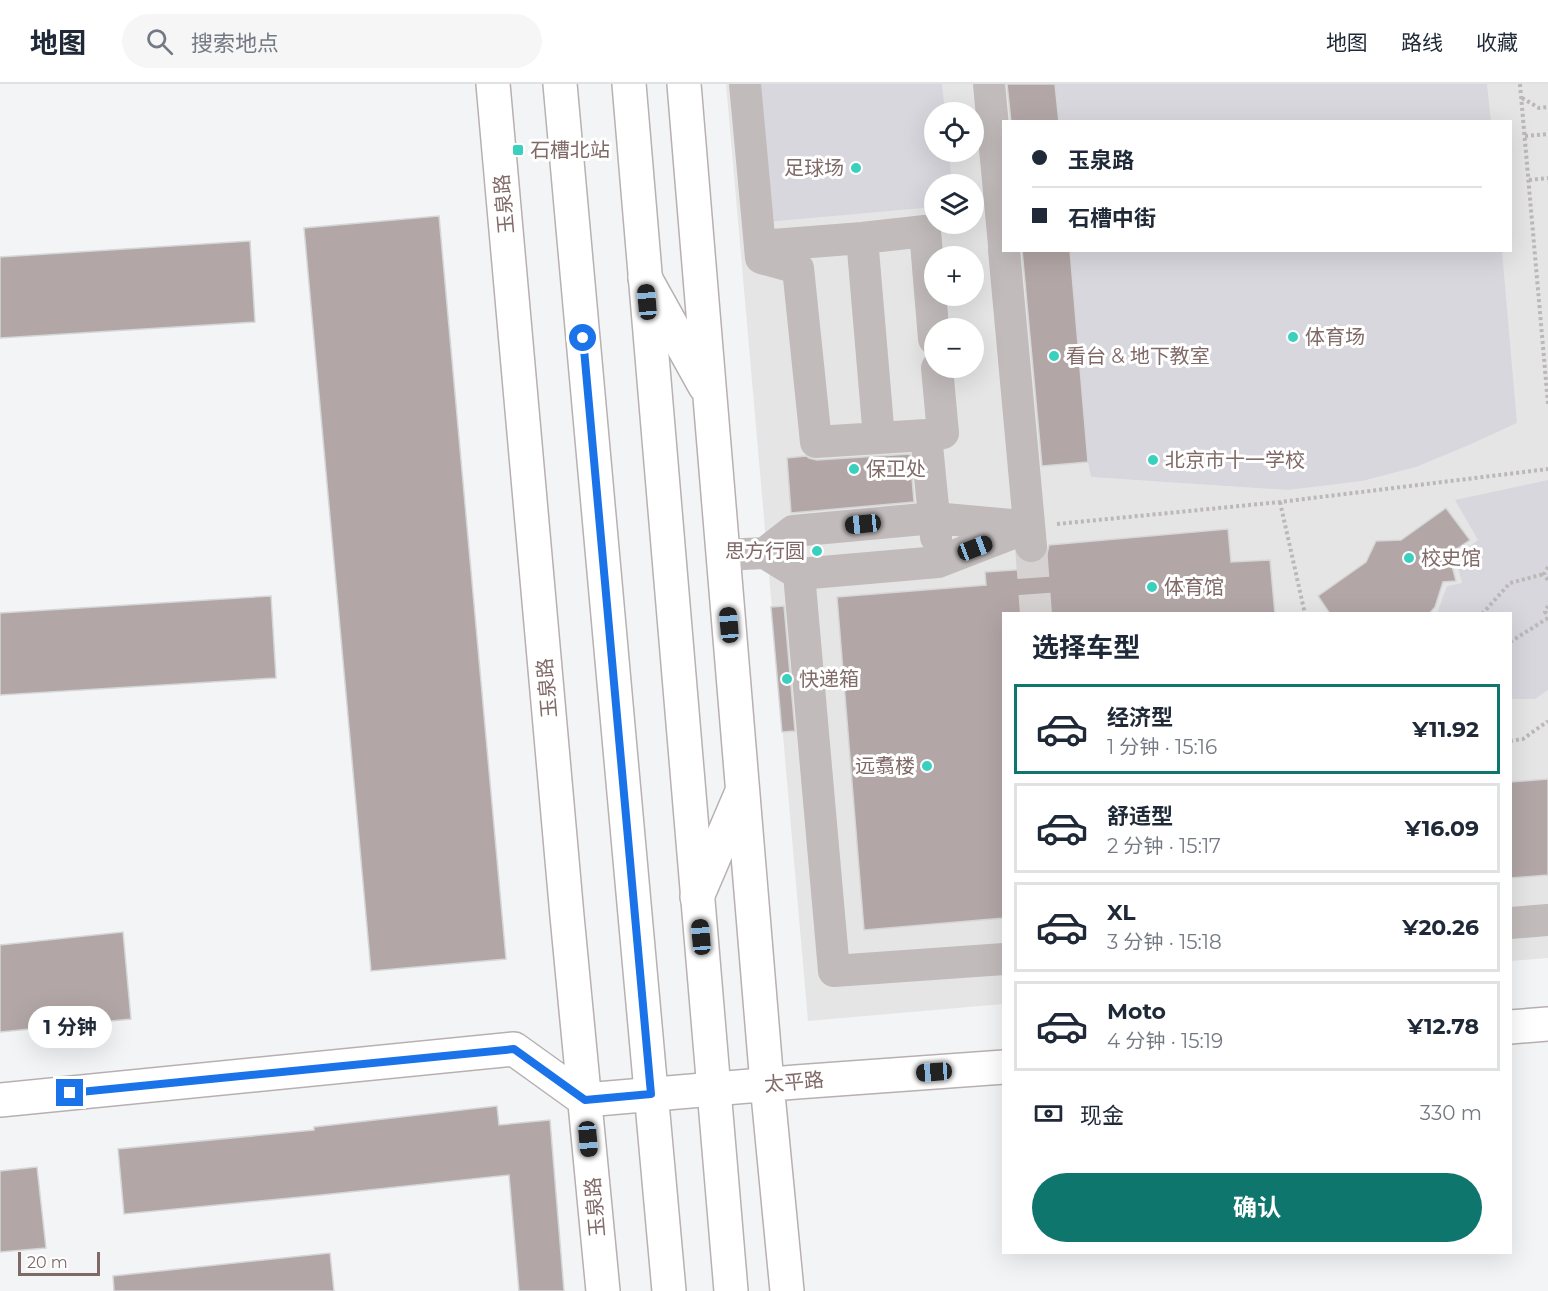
<!DOCTYPE html>
<html lang="zh">
<meta charset="utf-8">
<style>
body{margin:0;font-family:Montserrat,"Noto Sans SC",sans-serif;background:#f6f6f7;color:#1f2937;height:100vh;display:flex;flex-direction:column;font-size:22px;white-space:nowrap}
*{box-sizing:border-box;margin:0}
p{font-size:20px;color:#747a83}
.icon{flex:none;width:33px;height:33px;fill:none;stroke:currentColor;stroke-width:2;stroke-linecap:round;stroke-linejoin:round}
.map{position:relative;flex:1;overflow:hidden}
.details{position:absolute;left:1002px;top:528px;width:510px;height:642px;display:flex;flex-direction:column;background:#fff;border-radius:0px;box-shadow:0 6px 24px #0002}
.details>*{flex:none}
.top-card{position:absolute;left:1002px;top:36px;width:510px;height:132px;border-radius:0px;box-shadow:0 6px 24px #0002;display:grid;align-content:center;height:132px;padding:0 30px;background:#fff}
.controls{position:absolute;left:924px;top:18px;display:grid;gap:12px}
.controls a{display:grid;place-items:center;width:60px;height:60px;border-radius:50%;background:#fff;box-shadow:0 6px 24px #0002;font-size:30px}
.scale{position:absolute;left:18px;bottom:15px;width:82px;box-sizing:border-box;padding-left:6px;border:3px solid #806a68;border-top:0;font-size:16px;line-height:21px;white-space:nowrap;color:#806a68;-webkit-text-stroke:4px #fff;paint-order:stroke}
.end{position:absolute;width:27px;height:27px;margin:-14px;border:8px solid #1a73e8;background:#fff;box-shadow:0 0 0 3px #fff}
.from{border-radius:50%}
.bubble{position:absolute;height:42px;border-radius:21px;background:#fff;box-shadow:0 6px 24px #0002;font-size:20px;font-weight:700;line-height:42px;text-align:center}
.car{position:absolute;width:18px;height:36px;margin:-18px -9px;border-radius:8px;box-shadow:0 0 4px 2px #0007;background:linear-gradient(#222 24%,#8ab4d8 0 40%,#222 0 76%,#8ab4d8 0 86%,#222 0)}
.top-card b{display:flex;align-items:center;gap:21px;height:57px;font-size:22px}
.top-card b+b{border-top:2px solid #e0e1e3}
.top-card i{width:15px;height:15px;background:#1f2937}
ul{padding:0;list-style:none}
li{display:flex;align-items:center;gap:18px;height:90px;margin:0 12px 9px;padding:0 18px;border:3px solid #e0e1e3;border-radius:0px}
li div{flex:1}
li b{display:block;font-size:22px}
li em{font-style:normal;font-weight:700}
li.active{border-color:#0f766e}
li>.icon{width:54px;height:54px;stroke-width:1.5}
h2{padding:0 30px;font-size:27px;line-height:72px}
.pay{display:flex;align-items:center;gap:15px;height:66px;padding:0 30px;font-size:22px}
.pay p{margin-inline-start:auto}
.action{display:flex;gap:12px;margin-top:auto;padding:12px 30px}
.action a{flex:1;height:69px;border-radius:36px;background:#0f766e;color:#fff;font-size:24px;font-weight:700;line-height:69px;text-align:center}
header{display:flex;align-items:center;gap:36px;box-sizing:border-box;height:84px;padding:0 30px;background:#fff;border-bottom:2px solid #e0e1e3}
header strong{font-size:28px}
nav{display:flex;gap:33px;margin-inline-start:auto;font-size:21px}
.search{width:420px;height:54px;background:#f6f6f7;display:flex;align-items:center;gap:15px;box-sizing:border-box;padding:0 21px;border-radius:33px;color:#747a83;font-size:22px}
.map>svg:first-child{display:block}
.built{fill:#e6e5e6;fill-rule:evenodd}
.green{fill:#d9d7de}
.building{fill:#b2a6a6;stroke:#d5d6d7;stroke-width:1.5}
.lines{fill:none;stroke-linecap:round;stroke-linejoin:round}
.street-tunnel{stroke:#d6d2d2;stroke-width:32;stroke-dasharray:32 16;stroke-linecap:butt}
.secondary-casing{stroke:#b8b0b0;stroke-width:36}
.primary-casing{stroke:#b8b1b1;stroke-width:36}
.path{stroke:#bcb8b7;stroke-width:4;stroke-dasharray:3 3;stroke-linecap:butt}
.street{stroke:#c2bbbb;stroke-width:32}
.secondary{stroke:#fff;stroke-width:33}
.primary{stroke:#fff;stroke-width:33}
.route{stroke:#1a73e8;stroke-width:8}
.poi-dot{fill:#39d0be;stroke:#fff;stroke-width:2}
.labels{text-anchor:middle;stroke-width:6;stroke-linejoin:round;paint-order:stroke}
.poi-label{font-size:20px;fill:#806a68;stroke:#fff;text-anchor:start}
.street-label{font-size:20px;fill:#806a68;stroke:#fff}
</style>
<header>
<strong>地图</strong>
<div class="search"><svg class="icon" aria-label="search" viewBox="0 0 24 24"><circle cx="10" cy="10" r="6"/><path d="M15 15l6 6"/></svg>搜索地点</div>
<nav><a>地图</a><a>路线</a><a>收藏</a></nav>
</header>
<div class="map">
<svg width="1548" height="1207" viewBox="0 0 1548 1207">
<rect width="100%" height="100%" fill="#f3f4f6"/>
<path class="built" d="M 726,0 L 1548,0 L 1548,874 L 1511,877 L 1510,530 L 1004,530 L 1003,920 L 808,937 ZM 934,28 L 974,28 L 974,68 L 934,68 ZM 1004,38 L 1510,38 L 1510,166 L 1004,166 ZM 934,100 L 974,100 L 974,140 L 934,140 ZM 934,172 L 974,172 L 974,212 L 934,212 ZM 934,244 L 974,244 L 974,284 L 934,284 Z"/>
<path class="green" d="M 754,0 L 942,0 L 945,28 L 934,28 L 934,68 L 949,68 L 952,100 L 934,100 L 934,123 L 766,138 Z
M 1055,0 L 1487,0 L 1491,37 L 1059,37 Z
M 1070,167 L 1502,167 L 1517,339 L 1469,361 L 1416,383 L 1362,397 L 1288,406 L 1091,393 L 1088,378 Z
M 1548,396 L 1548,606 L 1535,615 L 1511,615 L 1510,530 L 1437,529 L 1447,502 L 1462,499 L 1455,473 L 1478,456 L 1455,416 Z"/>
<path class="building" d="M 1007,0 L 1055,0 L 1059,38 L 1011,38 Z
M 439,132 L 506,875 L 371,887 L 304,144 Z
M 250,157 L 255,238 L 0,254 L 0,173 Z
M 1022,166 L 1070,166 L 1088,378 L 1042,382 Z
M 910,370 L 914,418 L 791,429 L 787,374 L 806,372 L 809,374 L 817,376 Z
M 1446,424 L 1470,456 L 1449,470 L 1456,497 L 1443,498 L 1435,523 L 1429,530 L 1330,530 L 1318,512 L 1366,478 L 1376,457 L 1401,456 Z
M 1228,445 L 1231,478 L 1270,476 L 1275,530 L 1004,530 L 1004,834 L 864,846 L 837,513 L 986,501 L 985,488 L 1031,485 L 1030,480 L 1041,477 L 1047,470 L 1049,461 Z
M 271,512 L 276,594 L 0,611 L 0,529 Z
M 784,522 L 795,647 L 782,648 L 771,523 Z
M 1548,695 L 1548,791 L 1510,794 L 1510,698 Z
M 123,848 L 131,935 L 0,948 L 0,861 Z
M 497,1022 L 499,1041 L 550,1036 L 564,1207 L 519,1207 L 509,1091 L 321,1111 L 124,1130 L 118,1065 L 314,1046 L 314,1043 Z
M 37,1083 L 46,1164 L 0,1168 L 0,1087 Z
M 330,1169 L 334,1207 L 114,1207 L 113,1192 Z"/>
<g class="lines">
<path class="street-tunnel" d="M 1031,462 L 1036,530"/>
<g class="secondary-casing">
<path id="secondary" d="M 493,0 L 567,832 L 603,1207
M 684,0 L 767,1000 L 787,1207
M 645,194 L 705,302
M 697,813 L 741,710
M 1510,943 L 1548,940
M 0,1016 L 514,965 L 585,1016 L 796,998 L 1004,983"/>
</g>
<g class="primary-casing">
<path id="primary" d="M 560,0 L 669,1207
M 629,0 L 731,1207"/>
</g>
<path class="path" d="M 1520,0 L 1548,320
M 1522,14 L 1539,24 L 1548,23
M 1525,52 L 1548,50
M 1529,96 L 1548,94
M 1280,418 L 1305,530
M 1057,440 L 1280,418 L 1548,385
M 1548,483 L 1544,490 L 1548,496
M 1548,522 L 1545,528 L 1548,531
M 1482,530 L 1510,499 L 1544,490
M 1510,558 L 1548,534
M 1510,657 L 1523,655 L 1548,637"/>
<path class="street" d="M 745,0 L 761,174 L 798,184 L 816,358 L 926,351
M 989,0 L 1004,161
M 862,154 L 879,354
M 760,162 L 862,154 L 925,147 L 934,255
M 1004,166 L 1031,462
M 936,453 L 926,351 L 943,349 L 937,284
M 765,469 L 793,447 L 934,434 L 1022,442
M 724,471 L 765,469 L 799,490 L 938,478 L 1029,443
M 799,490 L 834,887 L 1004,875
M 1510,839 L 1548,836"/>
<use href="#secondary" class="secondary"/>
<use href="#primary" class="primary"/>
</g>
<g class="lines">
<path class="route" d="M 70,1009 L 514,965 L 585,1016 L 651,1010 L 583,254"/>
</g>
<g class="poi-dot">
<rect x="512" y="60" width="12" height="12" rx="3"/>
<circle cx="856" cy="84" r="6"/>
<circle cx="1293" cy="253" r="6"/>
<circle cx="1054" cy="272" r="6"/>
<circle cx="1153" cy="376" r="6"/>
<circle cx="854" cy="385" r="6"/>
<circle cx="817" cy="467" r="6"/>
<circle cx="1409" cy="474" r="6"/>
<circle cx="1152" cy="503" r="6"/>
<circle cx="787" cy="595" r="6"/>
<circle cx="927" cy="682" r="6"/>
</g>
<g class="labels">
<g class="poi-label">
<text x="530" y="73">石槽北站</text>
<text x="844" y="91" text-anchor="end">足球场</text>
<text x="1305" y="260">体育场</text>
<text x="1066" y="279">看台 &amp; 地下教室</text>
<text x="1165" y="383">北京市十一学校</text>
<text x="866" y="392">保卫处</text>
<text x="805" y="474" text-anchor="end">思方行圆</text>
<text x="1421" y="481">校史馆</text>
<text x="1164" y="510">体育馆</text>
<text x="799" y="602">快递箱</text>
<text x="915" y="689" text-anchor="end">远翥楼</text>
</g>
<g class="street-label">
<text transform="translate(504 120) rotate(-95)" y="7">玉泉路</text>
<text transform="translate(547 604) rotate(-95)" y="7">玉泉路</text>
<text transform="translate(794 998) rotate(-5)" y="7">太平路</text>
<text transform="translate(595 1123) rotate(-95)" y="7">玉泉路</text>
</g>
</g>
</svg>
<div class="controls">
<a><svg class="icon" aria-label="locate" viewBox="0 0 24 24"><circle cx="12" cy="12" r="6"/><path d="M12 2v4M12 18v4M2 12h4M18 12h4"/></svg></a>
<a><svg class="icon" aria-label="layers" viewBox="0 0 24 24"><path d="M12 4l9 5-9 5-9-5zM3 14l9 5 9-5"/></svg></a>
<a>+</a>
<a>−</a>
</div>
<div class="scale">20 m</div>
<i class="end from" style="left:583px;top:254px"></i>
<i class="end" style="left:70px;top:1009px"></i>
<div class="bubble" style="left:28px;top:922px;width:84px">1 分钟</div>
<i class="car" style="left:647px;top:218px;rotate:355deg"></i>
<i class="car" style="left:863px;top:440px;rotate:264deg"></i>
<i class="car" style="left:975px;top:464px;rotate:69deg"></i>
<i class="car" style="left:729px;top:541px;rotate:355deg"></i>
<i class="car" style="left:701px;top:853px;rotate:355deg"></i>
<i class="car" style="left:934px;top:988px;rotate:266deg"></i>
<i class="car" style="left:588px;top:1055px;rotate:175deg"></i>
<div class="top-card">
<b><i class="from"></i>玉泉路</b>
<b><i></i>石槽中街</b>
</div>
<section class="details">
<h2>选择车型</h2>
<ul>
<li class="active"><svg class="icon" aria-label="car" viewBox="0 0 24 24"><path d="M5 17H2v-5l4-1 3-4h7l3 4 3 1v5h-3M9 17h6M6 11h13"/><circle cx="7" cy="17" r="2"/><circle cx="17" cy="17" r="2"/></svg><div><b>经济型</b><p>1 分钟 · 15:16</p></div><em>¥11.92</em></li>
<li><svg class="icon" aria-label="car" viewBox="0 0 24 24"><path d="M5 17H2v-5l4-1 3-4h7l3 4 3 1v5h-3M9 17h6M6 11h13"/><circle cx="7" cy="17" r="2"/><circle cx="17" cy="17" r="2"/></svg><div><b>舒适型</b><p>2 分钟 · 15:17</p></div><em>¥16.09</em></li>
<li><svg class="icon" aria-label="car" viewBox="0 0 24 24"><path d="M5 17H2v-5l4-1 3-4h7l3 4 3 1v5h-3M9 17h6M6 11h13"/><circle cx="7" cy="17" r="2"/><circle cx="17" cy="17" r="2"/></svg><div><b>XL</b><p>3 分钟 · 15:18</p></div><em>¥20.26</em></li>
<li><svg class="icon" aria-label="car" viewBox="0 0 24 24"><path d="M5 17H2v-5l4-1 3-4h7l3 4 3 1v5h-3M9 17h6M6 11h13"/><circle cx="7" cy="17" r="2"/><circle cx="17" cy="17" r="2"/></svg><div><b>Moto</b><p>4 分钟 · 15:19</p></div><em>¥12.78</em></li>
</ul>
<div class="pay"><svg class="icon" aria-label="cash" viewBox="0 0 24 24"><path d="M3 7h18v10H3z"/><circle cx="12" cy="12" r="2"/></svg>现金<p>330 m</p></div>
<div class="action"><a>确认</a></div>
</section>
</div>
